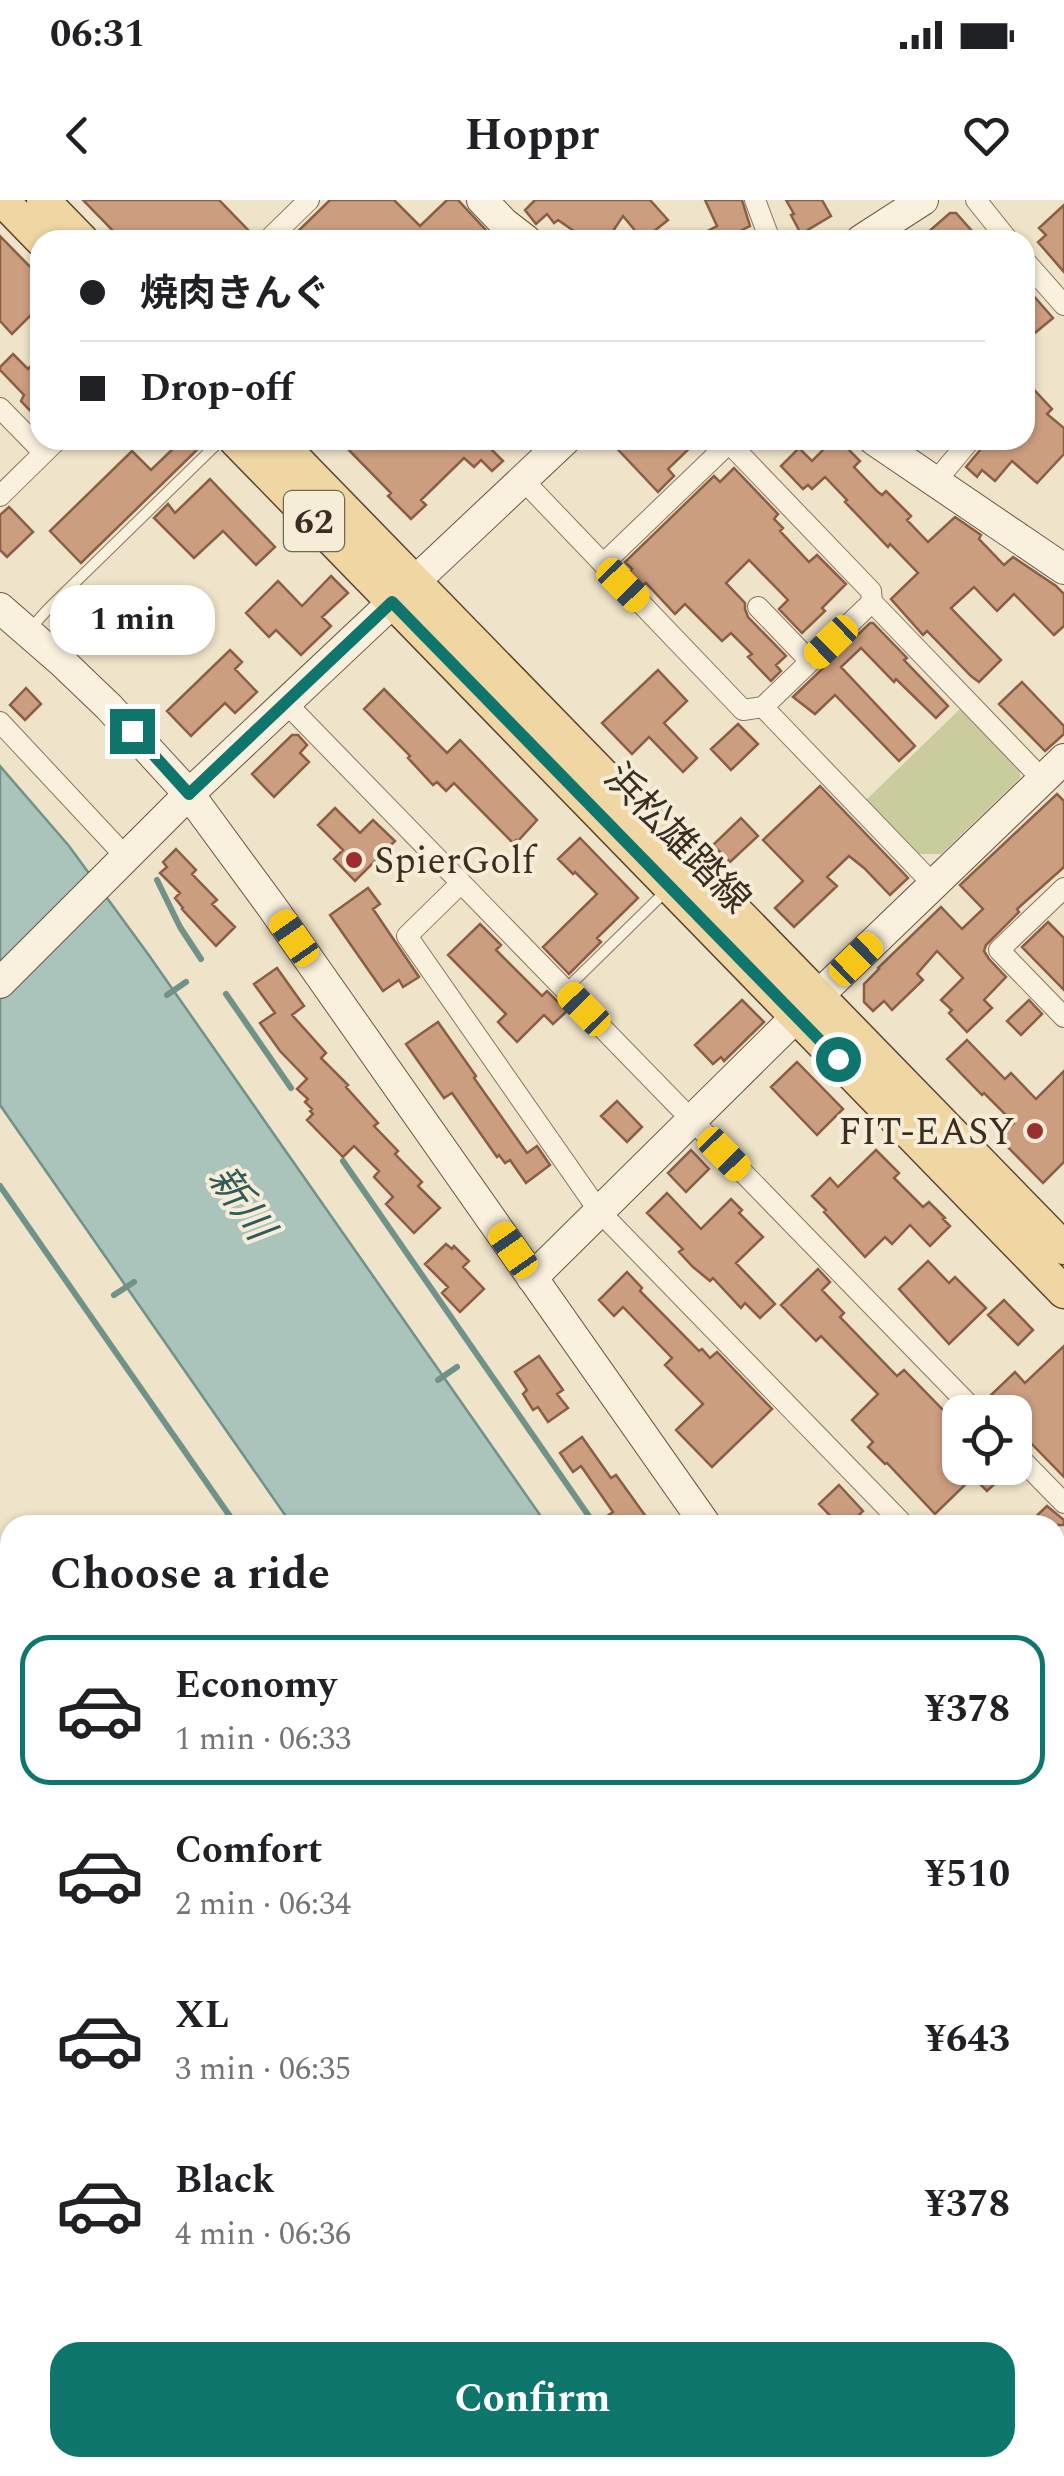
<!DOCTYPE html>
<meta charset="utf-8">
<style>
body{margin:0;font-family:Spectral,"Noto Sans JP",serif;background:#f2f2f2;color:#202124;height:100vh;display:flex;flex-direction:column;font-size:38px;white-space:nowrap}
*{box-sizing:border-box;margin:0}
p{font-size:32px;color:#757577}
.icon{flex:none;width:55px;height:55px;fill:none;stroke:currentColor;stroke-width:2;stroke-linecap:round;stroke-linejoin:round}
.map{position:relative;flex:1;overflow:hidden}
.sheet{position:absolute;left:0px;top:1315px;width:1065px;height:962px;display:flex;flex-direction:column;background:#fff;border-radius:30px 30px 0 0;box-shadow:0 2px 8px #0004}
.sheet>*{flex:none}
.banner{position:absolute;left:30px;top:30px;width:1005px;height:220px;border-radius:30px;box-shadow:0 2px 8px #0004;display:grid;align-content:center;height:220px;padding:0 50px;background:#fff}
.tools{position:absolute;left:942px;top:1195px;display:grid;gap:20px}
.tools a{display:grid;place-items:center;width:90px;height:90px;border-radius:20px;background:#fff;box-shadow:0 2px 8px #0004;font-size:50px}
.end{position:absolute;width:45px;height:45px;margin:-22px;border:12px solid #0f766e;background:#fff;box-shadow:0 0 0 5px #fff}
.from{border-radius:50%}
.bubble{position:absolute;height:70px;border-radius:30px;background:#fff;box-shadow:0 2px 8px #0004;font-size:32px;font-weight:700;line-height:70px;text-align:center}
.car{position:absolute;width:30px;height:60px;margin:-30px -15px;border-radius:12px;box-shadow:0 0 8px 2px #0007;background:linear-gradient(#f5c518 24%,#345 0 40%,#f5c518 0 76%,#345 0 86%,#f5c518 0)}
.banner b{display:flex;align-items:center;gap:35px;height:95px;font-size:38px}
.banner b+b{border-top:2px solid #e0e0e0}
.banner i{width:25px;height:25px;background:#202124}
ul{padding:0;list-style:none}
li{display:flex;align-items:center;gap:30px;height:150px;margin:0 20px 15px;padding:0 30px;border:5px solid transparent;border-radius:30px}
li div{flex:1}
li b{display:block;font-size:38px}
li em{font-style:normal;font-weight:700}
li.selected{border-color:#0f766e}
li>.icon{width:90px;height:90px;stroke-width:1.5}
h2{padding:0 50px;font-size:45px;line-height:120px}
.action{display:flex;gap:20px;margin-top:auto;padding:20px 50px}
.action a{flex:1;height:115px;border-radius:30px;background:#0f766e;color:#fff;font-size:40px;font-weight:700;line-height:115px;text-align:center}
.status{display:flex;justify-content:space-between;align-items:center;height:70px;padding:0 50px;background:#fff;direction:ltr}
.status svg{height:28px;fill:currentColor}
header{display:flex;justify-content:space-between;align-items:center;height:130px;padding:0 50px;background:#fff;font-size:45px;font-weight:700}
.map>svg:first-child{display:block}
.green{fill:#c9cd9d}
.water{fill:#aac3bb;stroke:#709289;stroke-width:2.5}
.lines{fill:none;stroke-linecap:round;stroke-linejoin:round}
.stream{stroke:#709289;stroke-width:6}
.building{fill:#cc9e80;stroke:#8a5e44;stroke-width:2.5}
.lane-casing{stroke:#8b755e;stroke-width:12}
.street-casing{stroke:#8b755e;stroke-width:22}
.secondary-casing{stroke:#6d5641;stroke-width:32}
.primary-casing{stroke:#594331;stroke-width:35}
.lane{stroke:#f9f0dd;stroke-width:10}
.street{stroke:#f9f0dd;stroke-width:20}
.secondary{stroke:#f9f0dd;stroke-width:30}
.primary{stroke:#f0d6a3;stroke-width:32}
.route{stroke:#0f766e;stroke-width:12}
.poi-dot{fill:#9a2e32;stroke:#f6edd9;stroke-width:4}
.labels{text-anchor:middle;stroke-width:8;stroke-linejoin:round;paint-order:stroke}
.shield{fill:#f6edd9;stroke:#746758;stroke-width:2.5}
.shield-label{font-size:35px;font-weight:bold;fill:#3c2d21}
.street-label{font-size:38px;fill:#3c2d21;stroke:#f6edd9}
.poi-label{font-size:38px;fill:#3c2d21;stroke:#f6edd9;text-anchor:start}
.water-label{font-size:40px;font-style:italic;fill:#315b58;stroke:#f6edd9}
</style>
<div class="status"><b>06:31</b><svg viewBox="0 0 49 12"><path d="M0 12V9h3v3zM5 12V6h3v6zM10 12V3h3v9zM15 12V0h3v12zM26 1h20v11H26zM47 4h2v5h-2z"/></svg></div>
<header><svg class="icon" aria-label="back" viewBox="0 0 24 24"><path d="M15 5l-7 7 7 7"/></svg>Hoppr<svg class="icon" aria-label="heart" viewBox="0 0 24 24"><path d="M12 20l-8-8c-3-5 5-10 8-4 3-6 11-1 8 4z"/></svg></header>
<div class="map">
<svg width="1064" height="2276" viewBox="0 0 1064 2276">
<rect width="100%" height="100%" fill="#efe3c9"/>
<path class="green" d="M 961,508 L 1020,570 L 1020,578 L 941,654 L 916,654 L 865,601 Z
M 10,1453 L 10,1655 L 9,1655 L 0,1644 L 0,1461 Z
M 1064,1555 L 1064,1720 L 1055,1710 L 1055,1557 Z"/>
<path class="water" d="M 0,566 L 69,646 L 148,754 L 547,1325 L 292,1325 L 0,905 Z
M 0,1672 L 10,1685 L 10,1853 L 0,1861 Z
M 1055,2055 L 1064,2068 L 1064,2276 L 953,2276 L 947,2268 L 1055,2268 Z"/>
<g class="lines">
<path class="stream" d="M 157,680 L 180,727 L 201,759
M 226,794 L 291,888
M 167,795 L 186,782
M 343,961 L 595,1325
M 0,986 L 236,1325
M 114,1095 L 134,1082
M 438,1180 L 457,1167
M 0,1384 L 10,1396
M 0,1863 L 10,1855
M 1055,1959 L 1064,1972
M 1055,1986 L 1064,1999
M 0,2074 L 10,2066
M 687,2268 L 693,2276
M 279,2276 L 290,2268"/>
</g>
<path class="building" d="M 83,0 L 219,0 L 250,32 L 241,40 L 122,40 Z
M 330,0 L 394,0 L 420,26 L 447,0 L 458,0 L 495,40 L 289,40 Z
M 535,0 L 650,0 L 668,20 L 643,40 L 623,16 L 607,40 L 587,40 L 558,20 L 554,23 L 547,14 L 536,24 L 525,10 Z
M 705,0 L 742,0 L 750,26 L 740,31 L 745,40 L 690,40 L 717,26 Z
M 786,0 L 822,0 L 831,16 L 801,34 L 791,15 L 794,14 Z
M 1064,5 L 1064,72 L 1038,42 L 1046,35 L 1039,28 Z
M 950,13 L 956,13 L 980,40 L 919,40 Z
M 0,36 L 40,77 L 40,106 L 12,134 L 0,121 Z
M 1025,86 L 1053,118 L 1025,141 Z
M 13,154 L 28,169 L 40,157 L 40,221 L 21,201 L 24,195 L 0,170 L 0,167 Z
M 1025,180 L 1052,209 L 1047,214 L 1064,228 L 1064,254 L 1037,283 L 1012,261 L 995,281 L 982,270 L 977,277 L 966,267 L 981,249 L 983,240 L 1025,240 Z
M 339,240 L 502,240 L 492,250 L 503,261 L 492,271 L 481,260 L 474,267 L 464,258 L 421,300 L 426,305 L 411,319 L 388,296 L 391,293 Z
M 609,240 L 698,240 L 668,269 L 674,276 L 658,292 Z
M 833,240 L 839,240 L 860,261 L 854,267 L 878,292 L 882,295 L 886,291 L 911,316 L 907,320 L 928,342 L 955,317 L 981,335 L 979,339 L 1004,365 L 1013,357 L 1056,386 L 1064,394 L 1064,426 L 1054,435 L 1014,394 L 997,411 L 974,387 L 951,408 L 1001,460 L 979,482 L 971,476 L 927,431 L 923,435 L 891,399 L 918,373 L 890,344 L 888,347 L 845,302 L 847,300 L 825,277 L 812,289 L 808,285 L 803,289 L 781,266 L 799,248 L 812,261 Z
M 205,242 L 81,363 L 50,331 L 132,251 L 151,270 L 179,243 Z
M 734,268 L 778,314 L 774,319 L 783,328 L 780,331 L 809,362 L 817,355 L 846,384 L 822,408 L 825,411 L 802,433 L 779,409 L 788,400 L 749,360 L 726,383 L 745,403 L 745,409 L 748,417 L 786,456 L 776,465 L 781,471 L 771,481 L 748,457 L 752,454 L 731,433 L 722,441 L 685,404 L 675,414 L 646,383 L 643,385 L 630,372 L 632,369 L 625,362 L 714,276 L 720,282 Z
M 210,279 L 275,347 L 256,365 L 223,331 L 194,358 L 154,318 L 168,304 L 175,313 Z
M 9,307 L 33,332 L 7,357 L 0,350 L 0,315 Z
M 331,376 L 348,393 L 322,417 L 331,426 L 301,455 L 276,430 L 269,437 L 246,413 L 278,381 L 302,406 Z
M 870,423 L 873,423 L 907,458 L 904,460 L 948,506 L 936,518 L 896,479 L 894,482 L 861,448 L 841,467 L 915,546 L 899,561 L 835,495 L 815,514 L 793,497 Z
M 230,450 L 242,462 L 235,469 L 257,492 L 235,513 L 225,503 L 191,536 L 167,511 Z
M 658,470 L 687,501 L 664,523 L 697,558 L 683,572 L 649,537 L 632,554 L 602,523 Z
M 1022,482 L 1064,526 L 1064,534 L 1045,551 L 999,504 Z
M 26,488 L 41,504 L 25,520 L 10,505 Z
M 384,489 L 447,553 L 460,540 L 537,620 L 517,642 L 516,640 L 513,643 L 454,583 L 446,591 L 437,582 L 433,585 L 408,558 L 410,556 L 364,509 Z
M 738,524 L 758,544 L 731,570 L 711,549 Z
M 292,535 L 298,535 L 307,545 L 300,553 L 309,562 L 274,597 L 252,574 Z
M 820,586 L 908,678 L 890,695 L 864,668 L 849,656 L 827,677 L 837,686 L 794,727 L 775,708 L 803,681 L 763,640 Z
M 1057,594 L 1064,601 L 1064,667 L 1017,709 L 1019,712 L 986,745 L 984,751 L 989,759 L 1006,777 L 984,800 L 992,808 L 967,832 L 949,813 L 952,810 L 941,800 L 963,778 L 937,751 L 917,774 L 923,780 L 892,810 L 884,801 L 873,811 L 864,802 L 864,784 L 879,769 L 878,768 L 941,707 L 962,729 L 983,709 L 960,685 Z
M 335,608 L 360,633 L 373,620 L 395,641 L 355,681 L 334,659 L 343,650 L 318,625 Z
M 741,618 L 758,636 L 730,662 L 713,645 Z
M 580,638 L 638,698 L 597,738 L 601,742 L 569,774 L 543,747 L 597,694 L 575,672 L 573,674 L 558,659 Z
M 176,649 L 196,670 L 192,674 L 217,700 L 212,704 L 235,727 L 216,746 L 182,709 L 183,708 L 175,698 L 180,693 L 160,673 L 167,667 L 163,662 Z
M 368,688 L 380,704 L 373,709 L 419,777 L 403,787 L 399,780 L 383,791 L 330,715 Z
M 1048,722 L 1064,738 L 1064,790 L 1022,747 Z
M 480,724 L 501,745 L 496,750 L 542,796 L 547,791 L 567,811 L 553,824 L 544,815 L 517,842 L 498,822 L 506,814 L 448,755 Z
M 277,768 L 304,806 L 292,815 L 326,853 L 321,858 L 348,885 L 346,887 L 378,923 L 374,926 L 398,951 L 395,954 L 422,982 L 418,986 L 440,1008 L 414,1033 L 386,1004 L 393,997 L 374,977 L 379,971 L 354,946 L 343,957 L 307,920 L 313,914 L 310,911 L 312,909 L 305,902 L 308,899 L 297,889 L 307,879 L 280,851 L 260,823 L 275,813 L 254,784 Z
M 742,800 L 764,822 L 724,861 L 721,857 L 713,864 L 695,845 Z
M 1029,800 L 1042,814 L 1021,835 L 1007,821 Z
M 438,822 L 476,876 L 474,878 L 527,953 L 537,946 L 550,965 L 526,983 L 510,960 L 505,963 L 499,955 L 497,957 L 452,893 L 444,898 L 406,844 Z
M 967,840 L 1005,879 L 1011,873 L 1036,899 L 1064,871 L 1064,962 L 1043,983 L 999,938 L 1014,923 L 984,893 L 982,895 L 947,859 Z
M 797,862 L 843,909 L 817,935 L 771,887 Z
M 617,901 L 642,927 L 627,942 L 601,916 Z
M 691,950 L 709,969 L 686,992 L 668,973 Z
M 876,950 L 899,973 L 894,978 L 923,1007 L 929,1002 L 945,1018 L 943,1019 L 950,1026 L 930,1046 L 910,1025 L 892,1044 L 885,1037 L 865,1057 L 824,1012 L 826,1010 L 812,996 L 830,978 L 838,987 Z
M 667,993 L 701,1029 L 731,999 L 742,1010 L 739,1013 L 763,1037 L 736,1063 L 775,1104 L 760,1118 L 745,1103 L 741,1108 L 713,1078 L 710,1081 L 693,1067 L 679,1052 L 683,1049 L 647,1013 Z
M 446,1044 L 452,1049 L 454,1046 L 469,1061 L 463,1067 L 484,1089 L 460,1112 L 442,1093 L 448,1087 L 425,1064 Z
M 928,1061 L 949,1083 L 955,1077 L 986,1108 L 949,1144 L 899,1089 Z
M 818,1069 L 830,1082 L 822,1090 L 844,1113 L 840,1117 L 897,1176 L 904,1170 L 949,1216 L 951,1213 L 960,1223 L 960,1268 L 993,1268 L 1002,1277 L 987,1291 L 973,1277 L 935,1314 L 887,1263 L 885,1264 L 868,1247 L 873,1242 L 852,1220 L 878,1194 L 821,1136 L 816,1141 L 781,1105 Z
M 627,1072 L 642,1088 L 640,1091 L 699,1151 L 702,1149 L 710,1158 L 717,1152 L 772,1209 L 712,1267 L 676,1230 L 703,1204 L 665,1165 L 672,1158 L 623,1107 L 614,1116 L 599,1100 Z
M 1004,1100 L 1033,1130 L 1018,1145 L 988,1115 Z
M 1064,1146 L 1064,1277 L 1023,1235 L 1030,1227 L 1016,1212 L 1009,1212 L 991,1195 L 1015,1172 L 1025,1183 Z
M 539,1156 L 563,1190 L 557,1194 L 568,1208 L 548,1222 L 538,1207 L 533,1210 L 523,1194 L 527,1190 L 515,1172 Z
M 582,1237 L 611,1278 L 616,1275 L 652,1325 L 594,1325 L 613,1312 L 581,1266 L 573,1272 L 560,1253 Z
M 839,1285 L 863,1311 L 849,1325 L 839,1325 L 819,1304 Z
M 1047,1306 L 1064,1320 L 1064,1325 L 1027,1325 Z"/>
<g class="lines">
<g class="lane-casing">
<path id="lane" d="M 30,429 L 48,409 L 221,240
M 565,790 L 666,691
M 1055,1972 L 1064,1985"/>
</g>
<g class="street-casing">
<path id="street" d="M 755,0 L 770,40
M 976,0 L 1008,40
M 268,40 L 309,0
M 1025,61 L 1064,105
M 0,208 L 44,253
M 523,280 L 743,510 L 763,507 L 872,402 L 1043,580
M 936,281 L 970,240
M 0,296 L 57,240
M 603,364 L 729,243 L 871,391 L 872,402
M 758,407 L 810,461
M 286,503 L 976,1212
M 763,507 L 934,685
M 0,522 L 126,657
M 461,683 L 407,736 L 599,1011 L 904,1325
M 1064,688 L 999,750 L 1064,817
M 1015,1253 L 1064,1303
M 1055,1396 L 1064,1387
M 0,1656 L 10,1669
M 475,2268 L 482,2276"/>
</g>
<g class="secondary-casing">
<path id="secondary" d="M 482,0 L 504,23 L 526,40
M 861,40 L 923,0
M 874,240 L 1064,369
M 0,408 L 62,462 L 109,507 L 189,594 L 272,707 L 706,1325
M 0,783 L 189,594 L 565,240
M 532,1078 L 797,816 L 1064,559
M 1055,1531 L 1064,1529"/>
</g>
<g class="primary-casing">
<path id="primary" d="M 2,0 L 41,40
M 43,0 L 82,40
M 235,240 L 1064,1092
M 277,240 L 1064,1048"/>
</g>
<use href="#lane" class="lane"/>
<use href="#street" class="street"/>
<use href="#secondary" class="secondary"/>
<use href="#primary" class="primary"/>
</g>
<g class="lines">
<path class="route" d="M 132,531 L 189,594 L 392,402 L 838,859"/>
</g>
<g class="poi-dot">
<circle cx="354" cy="660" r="10"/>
<circle cx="1035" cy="931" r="10"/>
</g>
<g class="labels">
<rect class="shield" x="284" y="291" width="60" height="60" rx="8"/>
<g class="shield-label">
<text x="314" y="333">62</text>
</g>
<g class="street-label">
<text transform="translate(678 638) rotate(46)" y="13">浜松雄踏線</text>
</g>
<g class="poi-label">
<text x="374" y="673">SpierGolf</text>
<text x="1015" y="944" text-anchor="end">FIT-EASY</text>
</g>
<g class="water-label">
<text transform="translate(242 1002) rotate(55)" y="14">新川</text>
</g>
</g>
</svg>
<div class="tools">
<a><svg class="icon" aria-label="locate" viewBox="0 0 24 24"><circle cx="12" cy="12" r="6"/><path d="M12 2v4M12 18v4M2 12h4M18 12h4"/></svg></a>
</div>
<i class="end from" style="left:838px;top:859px"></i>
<i class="end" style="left:132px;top:531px"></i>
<div class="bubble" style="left:50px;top:385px;width:165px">1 min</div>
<i class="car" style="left:623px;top:385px;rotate:136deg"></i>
<i class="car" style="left:831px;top:442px;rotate:226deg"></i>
<i class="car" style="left:294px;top:738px;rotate:325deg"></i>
<i class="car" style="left:856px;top:759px;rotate:46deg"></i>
<i class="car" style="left:584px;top:809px;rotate:316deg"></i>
<i class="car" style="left:724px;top:954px;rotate:136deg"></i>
<i class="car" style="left:513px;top:1050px;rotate:325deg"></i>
<div class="banner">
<b><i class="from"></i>焼肉きんぐ</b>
<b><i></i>Drop-off</b>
</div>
<section class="sheet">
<h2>Choose a ride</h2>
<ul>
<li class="selected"><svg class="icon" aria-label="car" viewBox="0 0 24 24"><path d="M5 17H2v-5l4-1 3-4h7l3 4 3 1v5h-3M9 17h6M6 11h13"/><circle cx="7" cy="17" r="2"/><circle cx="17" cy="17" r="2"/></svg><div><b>Economy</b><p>1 min · 06:33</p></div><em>¥378</em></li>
<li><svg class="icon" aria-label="car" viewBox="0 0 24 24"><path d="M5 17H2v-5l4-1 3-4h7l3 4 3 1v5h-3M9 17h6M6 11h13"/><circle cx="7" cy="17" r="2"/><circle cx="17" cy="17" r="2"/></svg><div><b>Comfort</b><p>2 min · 06:34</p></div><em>¥510</em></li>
<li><svg class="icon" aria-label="car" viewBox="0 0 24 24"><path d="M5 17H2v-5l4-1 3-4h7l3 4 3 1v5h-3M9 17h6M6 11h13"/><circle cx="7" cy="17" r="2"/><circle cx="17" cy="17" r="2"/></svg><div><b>XL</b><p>3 min · 06:35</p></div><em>¥643</em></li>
<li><svg class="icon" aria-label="car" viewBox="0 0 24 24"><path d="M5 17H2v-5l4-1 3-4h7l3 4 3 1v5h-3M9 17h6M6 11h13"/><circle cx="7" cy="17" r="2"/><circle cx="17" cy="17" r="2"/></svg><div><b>Black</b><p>4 min · 06:36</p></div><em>¥378</em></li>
</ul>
<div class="action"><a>Confirm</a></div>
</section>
</div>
